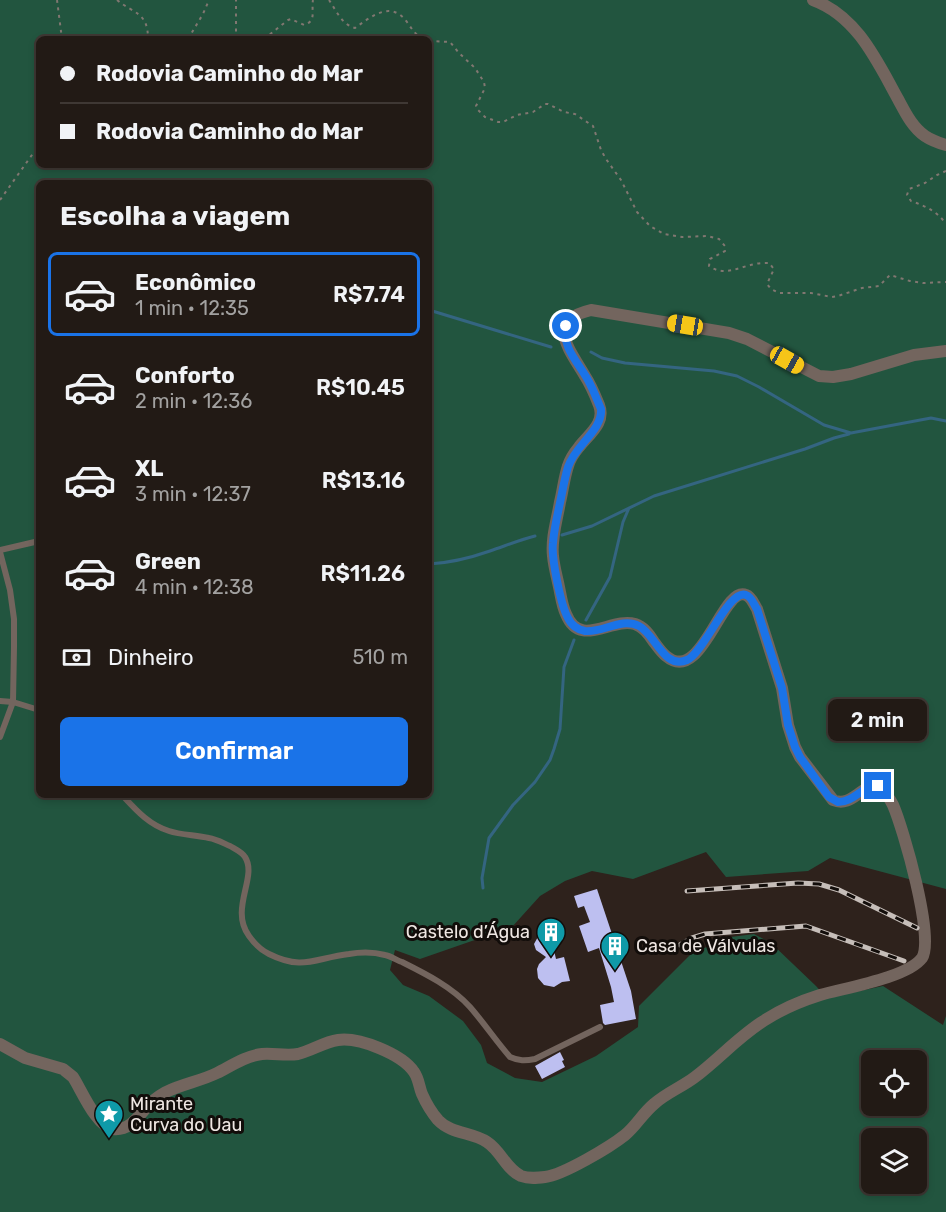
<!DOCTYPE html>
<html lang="pt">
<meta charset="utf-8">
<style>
body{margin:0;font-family:Rubik,sans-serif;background:#2e2722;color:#f1f3f6;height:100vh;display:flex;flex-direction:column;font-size:22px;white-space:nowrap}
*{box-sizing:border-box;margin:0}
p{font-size:20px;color:#a2a1a0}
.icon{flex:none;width:33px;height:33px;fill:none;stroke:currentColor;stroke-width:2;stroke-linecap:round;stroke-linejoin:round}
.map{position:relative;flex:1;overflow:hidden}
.side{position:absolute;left:36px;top:180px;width:396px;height:618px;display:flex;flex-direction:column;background:#221a15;border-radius:9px;box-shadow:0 3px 9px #0003,0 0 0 2px #3f3834}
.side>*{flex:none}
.banner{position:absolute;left:36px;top:36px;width:396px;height:132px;border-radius:9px;box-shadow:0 3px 9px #0003,0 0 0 2px #3f3834;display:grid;align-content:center;height:132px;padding:0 24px;background:#221a15}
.buttons{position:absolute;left:861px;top:1050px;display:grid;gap:12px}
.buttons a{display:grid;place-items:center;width:66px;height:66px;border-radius:9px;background:#221a15;box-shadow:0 3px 9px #0003,0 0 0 2px #3f3834;font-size:30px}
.end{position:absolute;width:27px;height:27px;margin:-14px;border:8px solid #1a73e8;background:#fff;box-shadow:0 0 0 3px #fff}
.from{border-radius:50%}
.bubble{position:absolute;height:42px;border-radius:9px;background:#221a15;box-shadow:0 3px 9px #0003,0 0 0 2px #3f3834;font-size:20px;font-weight:600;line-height:42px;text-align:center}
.car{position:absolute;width:18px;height:36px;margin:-18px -9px;border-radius:8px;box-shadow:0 0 4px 2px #0007;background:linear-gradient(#f5c518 24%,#345 0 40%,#f5c518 0 76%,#345 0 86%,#f5c518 0)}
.banner b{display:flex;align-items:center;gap:21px;height:57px;font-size:22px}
.banner b+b{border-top:2px solid #3f3834}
.banner i{width:15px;height:15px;background:#f1f3f6}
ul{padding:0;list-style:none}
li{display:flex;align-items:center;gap:18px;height:84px;margin:0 12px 9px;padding:0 12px;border:3px solid transparent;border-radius:9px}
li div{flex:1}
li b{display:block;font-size:22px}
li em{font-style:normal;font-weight:600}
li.current{border-color:#1a73e8}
li>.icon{width:54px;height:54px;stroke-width:1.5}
h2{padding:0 24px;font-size:27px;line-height:72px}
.pay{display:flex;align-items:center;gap:15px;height:66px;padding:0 24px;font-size:22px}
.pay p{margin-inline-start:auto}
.button{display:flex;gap:12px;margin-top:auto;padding:12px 24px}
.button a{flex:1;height:69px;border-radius:9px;background:#1a73e8;color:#fff;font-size:24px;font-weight:600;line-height:69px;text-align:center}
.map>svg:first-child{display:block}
.green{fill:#22553f;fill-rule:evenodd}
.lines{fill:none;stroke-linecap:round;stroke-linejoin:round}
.stream{stroke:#346581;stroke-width:3}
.building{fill:#bdbff0}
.path{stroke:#817771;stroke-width:2;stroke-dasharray:3 4.5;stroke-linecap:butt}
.lane{stroke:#73655e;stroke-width:6}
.street{stroke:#73655e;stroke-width:12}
.rail-casing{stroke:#c6beb9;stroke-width:5}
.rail{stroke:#120d0a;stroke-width:3;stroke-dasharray:9;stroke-linecap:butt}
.route{stroke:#1a73e8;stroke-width:8}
.labels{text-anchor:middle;stroke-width:6;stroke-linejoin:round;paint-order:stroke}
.poi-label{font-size:18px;fill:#efe7e3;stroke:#120d0a;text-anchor:start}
</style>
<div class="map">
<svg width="946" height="1212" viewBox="0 0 946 1212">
<rect width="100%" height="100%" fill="#2e221c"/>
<path class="green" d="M 0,0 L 946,0 L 946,889 L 830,858 L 808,871 L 726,877 L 706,852 L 633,879 L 592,871 L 565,881 L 540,896 L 512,927 L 420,959 L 395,950 L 390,970 L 403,985 L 429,996 L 463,1021 L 481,1045 L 487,1063 L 515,1078 L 542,1082 L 596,1056 L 638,1027 L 639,1006 L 692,953 L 731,937 L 754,934 L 771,943 L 816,986 L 827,998 L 883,986 L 943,1025 L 946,1016 L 946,1212 L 0,1212 ZM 39,39 L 429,39 L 429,165 L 39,165 ZM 39,183 L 429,183 L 429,795 L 39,795 ZM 872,1060 L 916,1060 L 916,1106 L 872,1106 ZM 872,1138 L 916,1138 L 916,1184 L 872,1184 Z"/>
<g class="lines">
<path class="stream" d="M 429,310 L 551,347
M 591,352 L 602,358 L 625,363 L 714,371 L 737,376 L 759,387 L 824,425 L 851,433 L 931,418 L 946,421
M 562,535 L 592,526 L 654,496 L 805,449 L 834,438 L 849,434
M 429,564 C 449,563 470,558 490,551 C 505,546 519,540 535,536
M 586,620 L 610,577 L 623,522 L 629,508
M 483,888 L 482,878 L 489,838 L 513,805 L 535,782 L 550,760 L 554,749 L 560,729 L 564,667 L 574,640"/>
</g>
<path class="building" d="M 597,889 L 631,991 L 636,1019 L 605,1025 L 603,1023 L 600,1005 L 614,1002 L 611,987 L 599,948 L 588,952 L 579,926 L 590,922 L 584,906 L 578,908 L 574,896 Z
M 549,929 L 556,959 L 564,957 L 570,981 L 562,982 L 554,987 L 544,985 L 538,978 L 537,969 L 539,964 L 546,957 L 536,950 L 534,944 L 539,935 L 539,932 Z
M 560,1052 L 564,1060 L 562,1061 L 565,1067 L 542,1079 L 535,1066 Z"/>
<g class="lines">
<path class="path" d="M 57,0 L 62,39
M 117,0 C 134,14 148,12 148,39
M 329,0 C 336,10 342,25 355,28 C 372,16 391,0 407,22 C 412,29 415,35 424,39
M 188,39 L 203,14 L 209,0
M 236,39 L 236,0
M 264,39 L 288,20 L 291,19 L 304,25 C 317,21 311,11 313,0
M 429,41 L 450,42 L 459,53 L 475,68 L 484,82 L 485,88 L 476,106 L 477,109 L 485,117 L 498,122 L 503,122 L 517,115 L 533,112 L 545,104 L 548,104 L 564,112 L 575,114 L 593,126 L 601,150 L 606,159 L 621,180 L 637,212 L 650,226 L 664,234 L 682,237 L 707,236 L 719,239 L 725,246 L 725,251 L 710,259 L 709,266 C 724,277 739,267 755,264 C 760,263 765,263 769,263 L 774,269 L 767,284 L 771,289 L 779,293 L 811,293 L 832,297 L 838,296 L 862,288 L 879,286 L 890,275 L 910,281 L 923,283 L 946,282
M 946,171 L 937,175 L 925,183 L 909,189 L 907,195 L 911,201 C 925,206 937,211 946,224
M 0,200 L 39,145"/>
<path class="lane" d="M 0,550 L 39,541
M 0,552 L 10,590 L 14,619 L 14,647 L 13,702 L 0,737
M 0,701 L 13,702 L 39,710
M 122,795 C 136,810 149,825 169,831 C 181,835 196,835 209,838 C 216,839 223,843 230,846 C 235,849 242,852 245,857 C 258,877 229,909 249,936 C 254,943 261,950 269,954 C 303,971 315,958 349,954 C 360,952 374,952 385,955 C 391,956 396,960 402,962 C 426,974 452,987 470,1007 C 484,1023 496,1041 510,1057 C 519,1061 525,1061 535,1059 L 600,1027"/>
<path class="street" d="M 813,0 C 857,16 877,61 898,99 C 905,112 912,127 925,136 C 931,140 939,143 946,145
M 0,1044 L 25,1058 L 63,1069 L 73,1077 C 82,1091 96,1126 113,1129 C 129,1131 138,1117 147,1107 C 152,1101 159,1096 166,1092 C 182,1084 201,1081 217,1073 C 231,1066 245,1056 262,1054 C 274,1053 286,1056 298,1054 C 311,1051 324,1042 338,1040 C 359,1037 402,1054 414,1072 C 419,1079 419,1087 422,1094 C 426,1103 432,1113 438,1120 C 451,1134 472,1132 487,1142 C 501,1151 506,1169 521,1176 C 529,1179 537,1178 545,1177 C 563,1175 610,1147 625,1135 C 636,1126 643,1113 654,1104 C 666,1093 682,1087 695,1077 C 719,1059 739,1036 765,1020 C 782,1009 801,1001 820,995 C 844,988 907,978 922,958 C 935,938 903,828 893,805 C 889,797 884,791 878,786 C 860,785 852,808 833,800 L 800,757 L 795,747 L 788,725 L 782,688 L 757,609 C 754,605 752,597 746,595 C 722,585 702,686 666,656 C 661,652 658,647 654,642 C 649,634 644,627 635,624 C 611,617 580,649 566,614 C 562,606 561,596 559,587 C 557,577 554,567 553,556 C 551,538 557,520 560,502 C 563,490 564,478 568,466 C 570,459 574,453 579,447 C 589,434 606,423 599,405 C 595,395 591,385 585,376 C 570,350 544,321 591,310 L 729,333 L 747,339 L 819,376 L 833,377 L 851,374 L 914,355 L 946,351"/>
<g class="rail-casing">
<path id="rail" d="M 687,891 L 798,883 L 819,884 L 839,890 L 917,928
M 680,945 L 692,938 L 705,934 L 806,926 L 904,961"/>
</g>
<use href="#rail" class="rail"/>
</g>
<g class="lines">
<path class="route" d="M 566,326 C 561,348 580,364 589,382 C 594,391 597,400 601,409 C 603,430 575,445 568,467 C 565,477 563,488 561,498 C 558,513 554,528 553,543 C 551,557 561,606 568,618 C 571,625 578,630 585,631 C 603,633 621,617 639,626 C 655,634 664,670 687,660 C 704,653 729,588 746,595 C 752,597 754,605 757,609 L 782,688 L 788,725 L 795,747 L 800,757 L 829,797 L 838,802 C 855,802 862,785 878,786"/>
</g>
<defs>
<g id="building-pin" transform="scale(1.5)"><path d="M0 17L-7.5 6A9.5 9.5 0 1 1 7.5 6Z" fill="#0f9aa8" stroke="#120d0a"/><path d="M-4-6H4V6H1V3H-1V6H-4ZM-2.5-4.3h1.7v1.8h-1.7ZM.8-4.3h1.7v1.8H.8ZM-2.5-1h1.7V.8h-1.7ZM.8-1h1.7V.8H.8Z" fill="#fff"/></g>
<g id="sight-pin" transform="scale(1.5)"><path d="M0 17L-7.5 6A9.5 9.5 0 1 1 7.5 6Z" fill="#0f9aa8" stroke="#120d0a"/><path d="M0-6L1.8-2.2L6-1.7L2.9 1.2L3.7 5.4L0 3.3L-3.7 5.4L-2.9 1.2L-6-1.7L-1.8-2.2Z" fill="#fff"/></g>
</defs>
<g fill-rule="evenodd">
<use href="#building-pin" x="551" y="932"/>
<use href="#building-pin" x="615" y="946"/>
<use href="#sight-pin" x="109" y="1114"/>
</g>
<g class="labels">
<g class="poi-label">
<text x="530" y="938" text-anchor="end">Castelo d’Água</text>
<text x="636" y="952">Casa de Válvulas</text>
<text x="130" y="1110">Mirante<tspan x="130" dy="21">Curva do Uau</tspan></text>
</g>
</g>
</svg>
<div class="buttons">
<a><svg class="icon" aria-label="locate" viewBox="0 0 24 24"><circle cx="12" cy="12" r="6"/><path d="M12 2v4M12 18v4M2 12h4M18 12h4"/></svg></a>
<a><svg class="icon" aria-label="layers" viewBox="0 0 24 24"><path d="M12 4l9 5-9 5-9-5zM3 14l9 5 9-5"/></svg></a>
</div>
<i class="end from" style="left:566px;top:326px"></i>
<i class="end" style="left:878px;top:786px"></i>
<div class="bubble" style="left:828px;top:699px;width:99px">2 min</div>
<i class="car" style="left:685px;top:325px;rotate:279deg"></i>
<i class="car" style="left:787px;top:360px;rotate:119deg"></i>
<div class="banner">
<b><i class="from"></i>Rodovia Caminho do Mar</b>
<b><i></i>Rodovia Caminho do Mar</b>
</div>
<section class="side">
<h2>Escolha a viagem</h2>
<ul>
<li class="current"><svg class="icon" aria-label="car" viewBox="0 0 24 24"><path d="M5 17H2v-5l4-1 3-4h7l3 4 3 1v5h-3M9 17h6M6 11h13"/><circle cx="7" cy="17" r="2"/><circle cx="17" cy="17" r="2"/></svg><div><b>Econômico</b><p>1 min · 12:35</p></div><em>R$7.74</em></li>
<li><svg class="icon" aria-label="car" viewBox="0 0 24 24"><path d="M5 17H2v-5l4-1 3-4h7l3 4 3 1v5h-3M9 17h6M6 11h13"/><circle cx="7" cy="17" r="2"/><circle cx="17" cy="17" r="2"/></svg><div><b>Conforto</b><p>2 min · 12:36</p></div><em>R$10.45</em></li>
<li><svg class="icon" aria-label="car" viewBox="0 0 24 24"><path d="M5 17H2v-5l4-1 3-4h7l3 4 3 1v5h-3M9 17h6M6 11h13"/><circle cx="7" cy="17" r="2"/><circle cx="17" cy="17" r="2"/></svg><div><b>XL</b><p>3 min · 12:37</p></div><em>R$13.16</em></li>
<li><svg class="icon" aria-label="car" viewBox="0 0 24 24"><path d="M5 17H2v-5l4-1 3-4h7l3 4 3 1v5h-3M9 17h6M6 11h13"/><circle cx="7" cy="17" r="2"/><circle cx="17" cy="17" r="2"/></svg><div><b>Green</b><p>4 min · 12:38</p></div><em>R$11.26</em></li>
</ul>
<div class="pay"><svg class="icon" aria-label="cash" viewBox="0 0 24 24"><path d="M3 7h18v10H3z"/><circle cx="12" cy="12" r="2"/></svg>Dinheiro<p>510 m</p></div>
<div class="button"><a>Confirmar</a></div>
</section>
</div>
